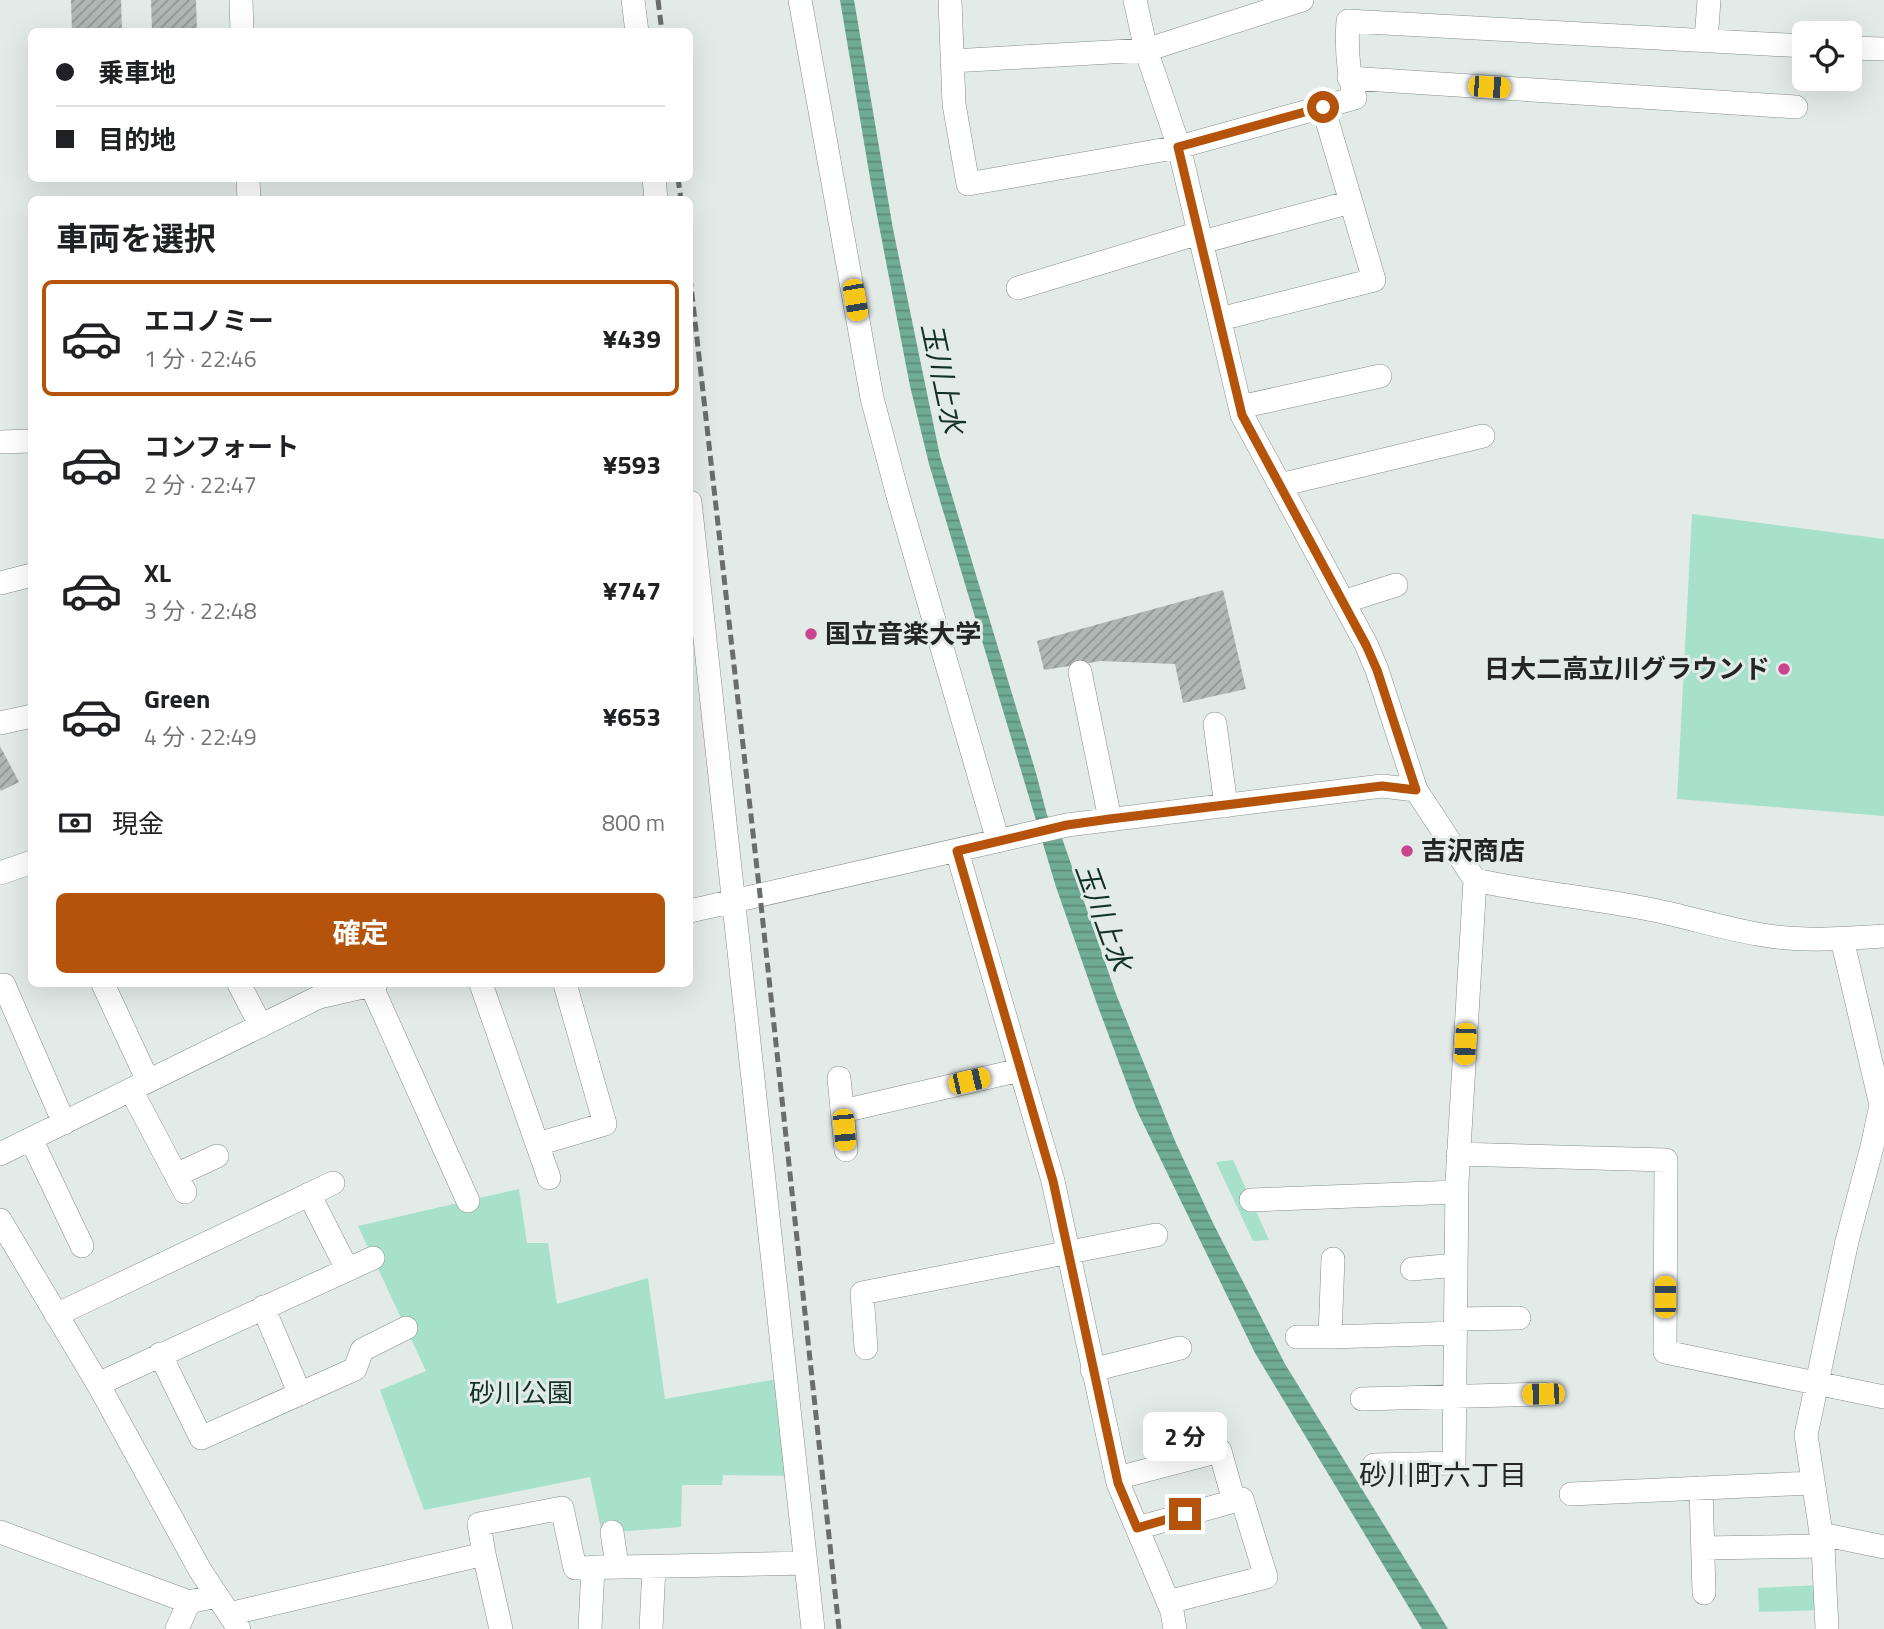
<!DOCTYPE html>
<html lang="ja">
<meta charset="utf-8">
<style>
body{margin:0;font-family:"Titillium Web","Noto Sans JP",sans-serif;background:#f6f6f6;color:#202124;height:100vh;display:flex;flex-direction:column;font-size:26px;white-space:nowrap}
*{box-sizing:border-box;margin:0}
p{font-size:23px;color:#757577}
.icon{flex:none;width:38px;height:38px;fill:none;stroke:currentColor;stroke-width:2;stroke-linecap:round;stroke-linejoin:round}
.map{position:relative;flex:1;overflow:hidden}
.details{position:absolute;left:28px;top:196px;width:665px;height:791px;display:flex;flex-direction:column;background:#fff;border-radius:10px;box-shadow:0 7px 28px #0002}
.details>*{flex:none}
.hud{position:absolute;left:28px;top:28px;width:665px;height:154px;border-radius:10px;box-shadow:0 7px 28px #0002;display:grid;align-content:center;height:154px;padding:0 28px;background:#fff}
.tools{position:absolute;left:1792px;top:21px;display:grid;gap:14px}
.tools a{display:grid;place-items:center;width:70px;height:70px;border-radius:10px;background:#fff;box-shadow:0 7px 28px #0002;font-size:35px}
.end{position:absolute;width:32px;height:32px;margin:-16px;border:9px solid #b45309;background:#fff;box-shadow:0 0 0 4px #fff}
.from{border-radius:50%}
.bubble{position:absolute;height:49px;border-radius:10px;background:#fff;box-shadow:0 7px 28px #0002;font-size:23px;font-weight:700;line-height:49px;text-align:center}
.car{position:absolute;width:21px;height:42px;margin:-21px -10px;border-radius:9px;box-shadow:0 0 5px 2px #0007;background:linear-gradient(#f5c518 24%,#345 0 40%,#f5c518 0 76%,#345 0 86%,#f5c518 0)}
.hud b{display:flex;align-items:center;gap:24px;height:66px;font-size:26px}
.hud b+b{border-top:2px solid #e0e0e0}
.hud i{width:18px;height:18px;background:#202124}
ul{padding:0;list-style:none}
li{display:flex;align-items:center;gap:21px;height:116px;margin:0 14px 10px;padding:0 14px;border:4px solid transparent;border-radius:10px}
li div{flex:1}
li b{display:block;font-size:26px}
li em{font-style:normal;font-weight:700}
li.active{border-color:#b45309}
li>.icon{width:63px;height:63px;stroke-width:1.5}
h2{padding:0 28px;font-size:32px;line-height:84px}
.pay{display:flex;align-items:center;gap:18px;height:77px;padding:0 28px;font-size:26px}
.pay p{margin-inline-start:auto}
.primary-button{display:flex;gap:14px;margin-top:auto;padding:14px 28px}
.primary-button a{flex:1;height:80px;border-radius:10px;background:#b45309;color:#fff;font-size:28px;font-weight:700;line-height:80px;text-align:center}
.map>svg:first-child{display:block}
.green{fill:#a7e1cb}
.water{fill:url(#water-rules)}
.building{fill:url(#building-hatch)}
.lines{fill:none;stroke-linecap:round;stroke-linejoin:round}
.minor-casing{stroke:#858d8a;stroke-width:24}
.minor{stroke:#fff;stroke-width:23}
.rail{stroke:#696e6c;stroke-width:5;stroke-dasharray:10 5;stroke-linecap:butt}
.route{stroke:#b45309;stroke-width:9}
.poi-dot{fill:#c8468f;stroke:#e3ebe8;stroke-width:2.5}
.labels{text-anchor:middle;stroke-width:6;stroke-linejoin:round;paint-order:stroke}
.poi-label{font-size:26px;font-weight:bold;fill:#232625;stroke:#e3ebe8;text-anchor:start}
.park-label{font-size:26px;fill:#133127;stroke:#e3ebe8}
.water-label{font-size:28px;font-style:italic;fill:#123026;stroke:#e3ebe8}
.neighbourhood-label{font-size:28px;fill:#232625;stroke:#e3ebe8}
</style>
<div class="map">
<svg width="1884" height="1629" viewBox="0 0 1884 1629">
<defs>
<pattern id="water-rules" width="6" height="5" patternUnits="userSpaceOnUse" patternTransform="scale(1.75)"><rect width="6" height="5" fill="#6fab95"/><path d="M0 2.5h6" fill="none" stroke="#5b8b79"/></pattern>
<pattern id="building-hatch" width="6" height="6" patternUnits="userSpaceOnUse" patternTransform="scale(1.75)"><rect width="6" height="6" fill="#b0b8b5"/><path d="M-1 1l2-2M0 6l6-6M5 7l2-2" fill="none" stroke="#8f9593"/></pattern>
</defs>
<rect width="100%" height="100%" fill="#e3ebe8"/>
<path class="green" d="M 1692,514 L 1884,539 L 1884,816 L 1677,799 Z
M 1233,1160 L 1269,1240 L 1253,1241 L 1216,1162 Z
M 519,1189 L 527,1243 L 548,1243 L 557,1304 L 648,1278 L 665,1399 L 777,1379 L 789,1476 L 723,1475 L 722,1485 L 682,1485 L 681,1527 L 602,1533 L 590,1477 L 424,1510 L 380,1390 L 426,1371 L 358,1226 Z
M 1820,1585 L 1821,1610 L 1759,1612 L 1758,1588 Z"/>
<path class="water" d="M 840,0 L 854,0 L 893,229 L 940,456 L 1036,773 L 1047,815 L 1062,838 L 1116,994 L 1175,1141 L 1212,1221 L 1285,1364 L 1448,1629 L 1422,1629 L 1255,1353 L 1137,1111 L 1097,1004 L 1056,887 L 929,464 L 910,386 L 871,184 Z"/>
<path class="building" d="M 71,0 L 121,0 L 122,32 L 72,32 Z
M 151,0 L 196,0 L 197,32 L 152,32 Z
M 1223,590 L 1246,689 L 1183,703 L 1175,664 L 1101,661 L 1044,670 L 1037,641 Z
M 0,746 L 19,782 L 1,791 L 0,789 Z"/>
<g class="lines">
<g class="minor-casing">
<path id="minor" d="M 241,0 L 242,32
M 633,0 L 637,32
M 800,0 L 872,398 L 898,496 L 998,841
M 950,0 L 954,104 L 968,184 L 1179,147 L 1355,98 C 1348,72 1346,48 1348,21 L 1804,46
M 1135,0 L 1146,50 L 1179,147 L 1242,415 L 1366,644 L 1377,670 L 1416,790 L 1475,880 L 1457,1182 L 1454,1463 L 1374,1465
M 1706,41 L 1709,0
M 1850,48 L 1884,49
M 952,61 L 1146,50 L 1302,0
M 1349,78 L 1796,107
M 248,178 L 249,200
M 654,178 L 656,200
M 1202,242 L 1351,202
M 1018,288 L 1199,233
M 1220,319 L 1374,280 L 1323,107
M 1240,407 L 1380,376
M 0,442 L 32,441
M 1280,485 L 1483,436
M 690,502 L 813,1629
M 0,583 L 32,575
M 1343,602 L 1396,585
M 1080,672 L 1110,819
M 0,723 L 32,716
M 1215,724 L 1226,806
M 957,851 L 1053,1181 L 1118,1483 L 1172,1611 L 1175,1629
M 0,873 L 32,862
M 1475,880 C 1534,893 1594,898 1653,910 C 1688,917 1722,928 1757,934 C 1799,942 1842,939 1884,936
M 690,911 L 1067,825 L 1382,786 L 1416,790
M 103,984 L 148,1081
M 239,984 L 261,1026
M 481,984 L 549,1178
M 4,985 L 64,1123
M 371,985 L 468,1201
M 839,1078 L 846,1150
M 131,1090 L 185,1192
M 843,1111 L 1020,1070
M 31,1139 L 82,1246
M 538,1144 L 605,1124 L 565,984
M 0,1154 L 319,997 L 376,984
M 1458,1154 L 1666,1160 L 1665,1352 L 1884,1397
M 176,1175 L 217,1156
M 309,1194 L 347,1269
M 1251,1200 L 1457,1192
M 0,1220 L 98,1384 L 200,1570 L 239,1629
M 1333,1259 L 1330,1337 L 1455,1333
M 1412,1269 L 1456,1265
M 263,1307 L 300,1394
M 56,1315 L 333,1183
M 1456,1319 L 1519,1318
M 1297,1337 L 1330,1337
M 866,1348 L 862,1293 L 1156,1235
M 160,1354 L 201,1438 L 355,1369 L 362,1350 L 406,1328
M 1092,1370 L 1180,1348
M 98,1384 L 373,1258
M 1362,1399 L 1543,1394
M 1117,1478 L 1220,1451 L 1234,1501
M 1701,1488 L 1704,1593
M 1571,1494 L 1812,1483
M 1137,1528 L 1242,1499 L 1266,1577 L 1168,1602
M 0,1532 L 189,1602 L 216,1596
M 612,1532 L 617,1566
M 1821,1534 L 1884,1547
M 1703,1548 L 1823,1546
M 484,1554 L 501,1629
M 229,1614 L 484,1554 L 479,1524 L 562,1508 L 575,1568 L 806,1563
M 177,1629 L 189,1602
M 590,1629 L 593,1567
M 651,1629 L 654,1567
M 1827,1629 L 1823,1546 L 1806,1435 L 1847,1241 L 1872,1147 L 1881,1105 L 1842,939"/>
</g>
<use href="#minor" class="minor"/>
<path class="rail" d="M 658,0 L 662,32
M 678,178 L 681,200
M 690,277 L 760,895 L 839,1629"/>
</g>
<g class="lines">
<path class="route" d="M 1185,1514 L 1137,1528 L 1118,1483 L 1053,1181 L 957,851 L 1067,825 L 1110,819 L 1382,786 L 1416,790 L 1377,670 L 1366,645 L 1242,415 L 1178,147 L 1323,107"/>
</g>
<g class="poi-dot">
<circle cx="811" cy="634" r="7"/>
<circle cx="1784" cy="669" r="7"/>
<circle cx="1407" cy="851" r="7"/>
</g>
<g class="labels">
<g class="poi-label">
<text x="825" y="643">国立音楽大学</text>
<text x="1770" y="678" text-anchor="end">日大二高立川グラウンド</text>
<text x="1421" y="860">吉沢商店</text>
</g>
<g class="park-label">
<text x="521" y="1402">砂川公園</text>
</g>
<g class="water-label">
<text transform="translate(943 378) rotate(78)" y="10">玉川上水</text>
<text transform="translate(1104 917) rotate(70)" y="10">玉川上水</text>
</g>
<g class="neighbourhood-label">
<text x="1443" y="1485">砂川町六丁目</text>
</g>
</g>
</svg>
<div class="tools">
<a><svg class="icon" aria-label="locate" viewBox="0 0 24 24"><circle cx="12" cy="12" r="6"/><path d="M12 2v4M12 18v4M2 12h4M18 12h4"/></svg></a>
</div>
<i class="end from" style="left:1323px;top:107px"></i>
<i class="end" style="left:1185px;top:1514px"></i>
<div class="bubble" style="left:1143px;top:1412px;width:84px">2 分</div>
<i class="car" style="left:1489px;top:87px;rotate:94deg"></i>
<i class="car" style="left:855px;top:300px;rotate:170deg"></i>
<i class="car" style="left:1465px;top:1044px;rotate:183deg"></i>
<i class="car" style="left:969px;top:1081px;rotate:77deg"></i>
<i class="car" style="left:844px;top:1130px;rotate:175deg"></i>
<i class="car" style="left:1665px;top:1297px;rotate:0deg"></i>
<i class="car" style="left:1543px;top:1394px;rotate:269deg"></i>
<div class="hud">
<b><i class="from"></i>乗車地</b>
<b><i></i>目的地</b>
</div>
<section class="details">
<h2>車両を選択</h2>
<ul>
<li class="active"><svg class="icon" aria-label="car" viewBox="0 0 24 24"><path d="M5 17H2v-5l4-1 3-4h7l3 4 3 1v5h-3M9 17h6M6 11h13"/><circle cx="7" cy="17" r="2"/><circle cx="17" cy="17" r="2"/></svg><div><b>エコノミー</b><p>1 分 · 22:46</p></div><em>¥439</em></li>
<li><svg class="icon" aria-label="car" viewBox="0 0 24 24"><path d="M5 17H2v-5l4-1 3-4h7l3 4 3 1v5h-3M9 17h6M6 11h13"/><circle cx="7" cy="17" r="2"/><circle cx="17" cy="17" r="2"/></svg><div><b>コンフォート</b><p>2 分 · 22:47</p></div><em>¥593</em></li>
<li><svg class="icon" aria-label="car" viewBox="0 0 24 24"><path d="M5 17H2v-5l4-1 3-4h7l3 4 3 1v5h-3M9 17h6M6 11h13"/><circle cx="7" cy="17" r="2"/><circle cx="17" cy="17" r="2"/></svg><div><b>XL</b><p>3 分 · 22:48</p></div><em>¥747</em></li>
<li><svg class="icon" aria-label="car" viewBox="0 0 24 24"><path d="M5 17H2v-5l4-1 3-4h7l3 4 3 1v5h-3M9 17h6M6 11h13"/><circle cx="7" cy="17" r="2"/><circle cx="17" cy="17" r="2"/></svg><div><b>Green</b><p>4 分 · 22:49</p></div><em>¥653</em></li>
</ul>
<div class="pay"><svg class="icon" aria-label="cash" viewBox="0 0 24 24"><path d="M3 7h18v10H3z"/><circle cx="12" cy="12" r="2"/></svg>現金<p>800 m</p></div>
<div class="primary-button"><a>確定</a></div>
</section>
</div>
